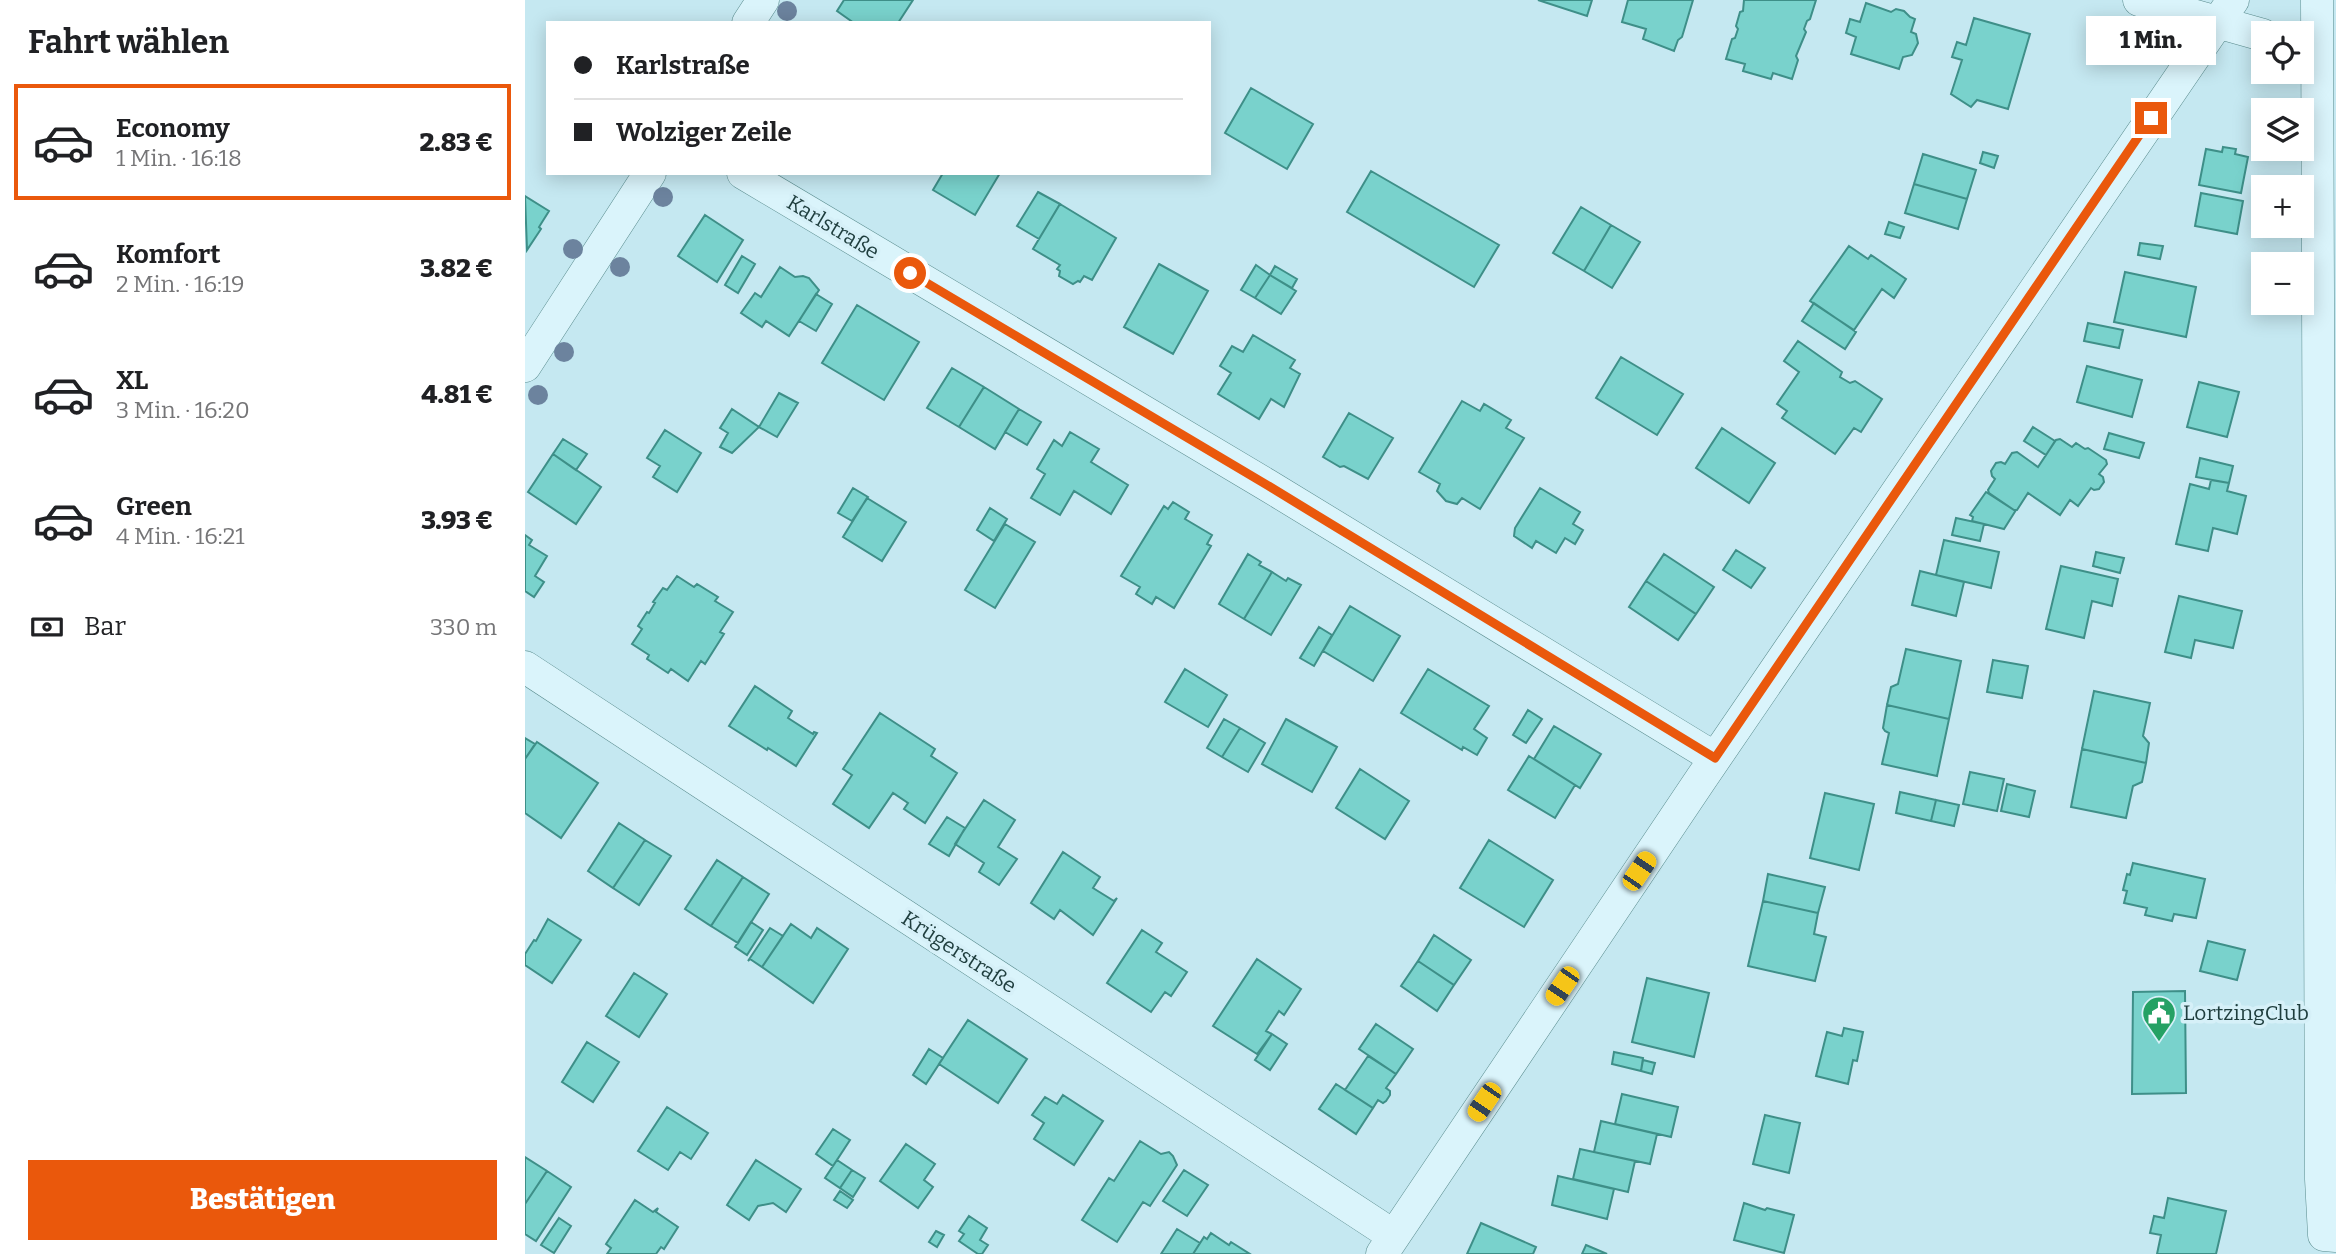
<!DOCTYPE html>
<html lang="de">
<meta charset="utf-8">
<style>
body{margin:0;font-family:Bitter,serif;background:#f2f2f2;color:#202124;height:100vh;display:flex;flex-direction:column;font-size:26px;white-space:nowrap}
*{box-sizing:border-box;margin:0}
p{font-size:23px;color:#757577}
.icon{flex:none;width:38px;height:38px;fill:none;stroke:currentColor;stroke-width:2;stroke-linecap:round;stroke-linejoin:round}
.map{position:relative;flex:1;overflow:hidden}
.details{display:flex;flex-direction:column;background:#fff;width:525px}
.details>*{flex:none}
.hud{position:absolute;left:21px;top:21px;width:665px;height:154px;border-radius:0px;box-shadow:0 4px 18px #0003;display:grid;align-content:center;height:154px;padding:0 28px;background:#fff}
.buttons{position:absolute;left:1726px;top:21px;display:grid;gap:14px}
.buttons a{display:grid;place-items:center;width:63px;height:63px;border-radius:0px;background:#fff;box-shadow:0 4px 18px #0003;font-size:35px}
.end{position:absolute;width:32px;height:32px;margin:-16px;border:9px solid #ea580c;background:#fff;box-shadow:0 0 0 4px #fff}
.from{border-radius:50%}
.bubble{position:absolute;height:49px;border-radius:0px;background:#fff;box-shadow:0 4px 18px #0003;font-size:23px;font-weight:800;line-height:49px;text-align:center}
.car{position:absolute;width:21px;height:42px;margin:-21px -10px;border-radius:9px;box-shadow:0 0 5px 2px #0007;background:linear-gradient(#f5c518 24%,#345 0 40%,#f5c518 0 76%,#345 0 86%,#f5c518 0)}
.hud b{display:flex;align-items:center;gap:24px;height:66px;font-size:26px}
.hud b+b{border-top:2px solid #e0e0e0}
.hud i{width:18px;height:18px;background:#202124}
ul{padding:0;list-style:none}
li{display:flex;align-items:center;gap:21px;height:116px;margin:0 14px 10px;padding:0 14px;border:4px solid transparent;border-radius:0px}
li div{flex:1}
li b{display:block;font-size:26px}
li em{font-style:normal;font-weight:800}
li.active{border-color:#ea580c}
li>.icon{width:63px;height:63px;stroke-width:1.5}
h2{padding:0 28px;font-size:32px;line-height:84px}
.pay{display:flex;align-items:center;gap:18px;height:77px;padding:0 28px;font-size:26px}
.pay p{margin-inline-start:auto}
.button{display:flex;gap:14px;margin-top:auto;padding:14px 28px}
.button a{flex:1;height:80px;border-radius:0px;background:#ea580c;color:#fff;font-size:28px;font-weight:800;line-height:80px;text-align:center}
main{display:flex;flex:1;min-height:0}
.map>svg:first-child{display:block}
.building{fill:#79d2cc;stroke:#3e8f88;stroke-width:2}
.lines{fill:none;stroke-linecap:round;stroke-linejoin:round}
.minor-casing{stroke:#5a8c8e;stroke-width:33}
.minor{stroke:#daf4fb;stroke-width:32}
.tree{fill:#6c839e}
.route{stroke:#ea580c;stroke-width:9}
.labels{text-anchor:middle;stroke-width:7;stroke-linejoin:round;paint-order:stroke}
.street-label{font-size:21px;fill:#1e3d3d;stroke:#d6f0f8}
.poi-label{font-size:21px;fill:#1e3d3d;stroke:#d6f0f8;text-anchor:start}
</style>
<main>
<section class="details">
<h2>Fahrt wählen</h2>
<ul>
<li class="active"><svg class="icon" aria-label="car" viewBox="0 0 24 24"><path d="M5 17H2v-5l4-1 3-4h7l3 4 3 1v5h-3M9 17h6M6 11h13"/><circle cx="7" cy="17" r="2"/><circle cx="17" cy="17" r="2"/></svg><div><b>Economy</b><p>1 Min. · 16:18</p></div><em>2.83 €</em></li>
<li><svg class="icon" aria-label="car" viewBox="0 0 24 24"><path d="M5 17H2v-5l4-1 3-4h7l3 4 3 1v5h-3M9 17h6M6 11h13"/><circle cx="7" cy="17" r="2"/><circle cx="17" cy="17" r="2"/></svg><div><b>Komfort</b><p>2 Min. · 16:19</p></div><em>3.82 €</em></li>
<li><svg class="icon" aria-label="car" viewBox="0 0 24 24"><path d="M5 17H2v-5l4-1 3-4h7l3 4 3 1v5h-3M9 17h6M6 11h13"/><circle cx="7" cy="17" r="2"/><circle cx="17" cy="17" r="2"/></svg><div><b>XL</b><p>3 Min. · 16:20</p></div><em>4.81 €</em></li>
<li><svg class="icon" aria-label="car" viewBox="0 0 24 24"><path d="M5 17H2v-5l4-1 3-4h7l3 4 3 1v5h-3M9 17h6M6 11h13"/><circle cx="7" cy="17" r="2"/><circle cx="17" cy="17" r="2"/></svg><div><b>Green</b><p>4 Min. · 16:21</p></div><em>3.93 €</em></li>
</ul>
<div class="pay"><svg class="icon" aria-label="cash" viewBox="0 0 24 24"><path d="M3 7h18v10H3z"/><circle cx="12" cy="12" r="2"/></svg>Bar<p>330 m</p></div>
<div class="button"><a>Bestätigen</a></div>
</section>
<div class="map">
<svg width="1811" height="1254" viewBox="0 0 1811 1254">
<rect width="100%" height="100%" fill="#c5e8f1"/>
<path class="building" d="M 319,0 L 388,0 L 373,23 L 329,23 L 312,11 Z
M 1013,0 L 1067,0 L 1062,16 Z
M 1103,0 L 1168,0 L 1157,37 L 1153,40 L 1149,51 L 1118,39 L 1121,29 L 1097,22 Z
M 1219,0 L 1291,0 L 1285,19 L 1282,21 L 1279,29 L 1281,32 L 1271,56 L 1273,60 L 1267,79 L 1248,73 L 1246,79 L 1218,71 L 1220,64 L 1201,59 L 1207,39 L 1210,38 L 1213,29 L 1211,26 L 1215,12 L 1218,11 Z
M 1341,3 L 1366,12 L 1371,9 L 1379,11 L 1385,17 L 1390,19 L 1386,32 L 1391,34 L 1393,43 L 1387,55 L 1378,57 L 1374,69 L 1326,54 L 1331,37 L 1321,33 L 1325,19 L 1335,22 Z
M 1449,18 L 1505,34 L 1483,109 L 1452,100 L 1446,107 L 1426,94 L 1437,60 L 1427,57 L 1432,42 L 1441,45 Z
M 726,88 L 788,124 L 762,169 L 700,133 Z
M 1698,147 L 1711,149 L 1710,154 L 1723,157 L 1716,193 L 1674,185 L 1681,149 L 1697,152 Z
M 1458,152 L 1473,156 L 1469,168 L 1455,163 Z
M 1398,154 L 1451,170 L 1442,199 L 1389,184 Z
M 846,171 L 974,245 L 949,287 L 822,212 Z
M 418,173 L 475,173 L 450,215 L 408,190 Z
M 1389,184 L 1442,199 L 1433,229 L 1380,213 Z
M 513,192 L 535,204 L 514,239 L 492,226 Z
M 1676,193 L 1718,201 L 1712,234 L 1670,226 Z
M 0,196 L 24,211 L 14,227 L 16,229 L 2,250 Z
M 535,204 L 591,238 L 567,280 L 559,276 L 555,282 L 553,281 L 548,284 L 534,276 L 535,271 L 532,269 L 535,265 L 508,249 Z
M 1056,207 L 1086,225 L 1059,271 L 1028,253 Z
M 180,215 L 218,240 L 192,282 L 153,256 Z
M 1364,222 L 1379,227 L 1375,238 L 1360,234 Z
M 1086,225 L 1115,242 L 1087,288 L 1059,271 Z
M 1615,243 L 1638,246 L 1635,259 L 1613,255 Z
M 1324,246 L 1343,259 L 1346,255 L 1381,279 L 1369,298 L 1357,289 L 1329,330 L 1285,301 Z
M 217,256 L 230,264 L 213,293 L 200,285 Z
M 634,264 L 683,291 L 648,354 L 599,327 Z
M 731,265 L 745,275 L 730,298 L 716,290 Z
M 750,266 L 772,279 L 767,288 L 745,275 Z
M 255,267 L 270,277 L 278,276 L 284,278 L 294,290 L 264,336 L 241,321 L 237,327 L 216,313 L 230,293 L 236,297 Z
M 1600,272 L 1671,287 L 1661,337 L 1589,322 Z
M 745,275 L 771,291 L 756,314 L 730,298 Z
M 291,294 L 307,304 L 291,331 L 274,321 Z
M 1289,303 L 1331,332 L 1320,349 L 1277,321 Z
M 332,305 L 394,342 L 359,400 L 297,363 Z
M 1563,323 L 1598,330 L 1594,348 L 1559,341 Z
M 728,335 L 770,360 L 765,368 L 775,374 L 759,407 L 746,399 L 734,419 L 693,394 L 706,373 L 695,366 L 707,346 L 718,352 Z
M 1273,341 L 1317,372 L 1315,377 L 1325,383 L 1330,381 L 1357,399 L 1336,432 L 1329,428 L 1310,454 L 1257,418 L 1262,411 L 1252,404 L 1274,372 L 1259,361 Z
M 1096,357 L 1158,394 L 1132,435 L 1071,398 Z
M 1562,366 L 1617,380 L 1607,417 L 1552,402 Z
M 427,368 L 459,387 L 434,427 L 402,408 Z
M 1674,382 L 1714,392 L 1702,437 L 1662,427 Z
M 459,387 L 494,409 L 470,449 L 434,427 Z
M 254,393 L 273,403 L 252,437 L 234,427 Z
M 937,401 L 955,411 L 959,404 L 986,420 L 981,428 L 999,438 L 955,509 L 937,498 L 932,504 L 921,501 L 912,491 L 915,484 L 894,472 Z
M 207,409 L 234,427 L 207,453 L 195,447 L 203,433 L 195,428 Z
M 494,409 L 516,422 L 502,445 L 480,432 Z
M 824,413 L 868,438 L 843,479 L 819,466 L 815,467 L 798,457 Z
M 1508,427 L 1530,441 L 1521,455 L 1499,441 Z
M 1197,428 L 1250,463 L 1224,503 L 1171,468 Z
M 140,430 L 176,453 L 152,492 L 128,477 L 135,466 L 122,458 Z
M 545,432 L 574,449 L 566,462 L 603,485 L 586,514 L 549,491 L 535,515 L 506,498 L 520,474 L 512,469 L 529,440 L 537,446 Z
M 1584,433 L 1619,443 L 1614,458 L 1579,449 Z
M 38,439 L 62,454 L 51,470 L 28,454 Z
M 1535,439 L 1547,447 L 1551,443 L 1560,449 L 1563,448 L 1581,460 L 1582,464 L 1574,474 L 1578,477 L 1579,482 L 1574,489 L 1569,490 L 1566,488 L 1553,506 L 1545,500 L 1535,515 L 1503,493 L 1492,510 L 1489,510 L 1464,493 L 1463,490 L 1470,479 L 1467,476 L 1466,471 L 1471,463 L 1476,462 L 1480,464 L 1487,453 L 1492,452 L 1513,467 L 1531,440 Z
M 28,454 L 76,487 L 51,524 L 3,492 Z
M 1675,458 L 1708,466 L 1704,483 L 1671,477 Z
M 1686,480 L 1704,483 L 1702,491 L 1721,496 L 1712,534 L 1688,528 L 1683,551 L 1651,544 L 1665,484 L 1684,489 Z
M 328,488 L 343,497 L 327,521 L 313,513 Z
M 1015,488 L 1055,512 L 1048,524 L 1058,530 L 1050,544 L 1040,538 L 1031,553 L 1011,541 L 1007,548 L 989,536 L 990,528 Z
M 1461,492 L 1489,510 L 1491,510 L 1479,529 L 1447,521 L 1448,517 L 1445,515 Z
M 342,498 L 381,522 L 357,561 L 318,537 Z
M 648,502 L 664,512 L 660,519 L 687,535 L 682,544 L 686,546 L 649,608 L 631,597 L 627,604 L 611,594 L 615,587 L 596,576 L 639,506 L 643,509 Z
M 465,508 L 482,519 L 469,541 L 452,530 Z
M 1431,518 L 1459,524 L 1455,541 L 1427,535 Z
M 480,524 L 510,542 L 470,608 L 440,590 Z
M 0,535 L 7,540 L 4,545 L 22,556 L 10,576 L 19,582 L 9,597 L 0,591 Z
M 1419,540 L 1474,552 L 1466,588 L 1411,575 Z
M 1211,550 L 1240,568 L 1226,588 L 1198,570 Z
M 1571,552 L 1599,558 L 1595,573 L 1568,566 Z
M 723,554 L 736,562 L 734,565 L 747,572 L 719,619 L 694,604 Z
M 1139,554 L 1189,587 L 1171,614 L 1121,581 Z
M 1536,566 L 1593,579 L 1587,606 L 1567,601 L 1559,638 L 1521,629 Z
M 1395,571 L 1439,582 L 1431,616 L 1387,605 Z
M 747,572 L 761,581 L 763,578 L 776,585 L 746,635 L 719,619 Z
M 152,576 L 169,587 L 172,584 L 193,597 L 190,601 L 208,612 L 195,632 L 199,634 L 180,664 L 176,661 L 163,681 L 146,669 L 143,673 L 122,659 L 124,655 L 107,644 L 117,629 L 113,626 L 122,612 L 124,613 L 130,603 L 128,602 L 138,588 L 142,590 Z
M 1121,581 L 1171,614 L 1153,640 L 1104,607 Z
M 1654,596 L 1717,611 L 1708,648 L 1670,640 L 1666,658 L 1640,652 Z
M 825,606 L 875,636 L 848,681 L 798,651 Z
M 794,627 L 807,635 L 789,666 L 775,658 Z
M 1381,649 L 1436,661 L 1424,719 L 1362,705 L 1366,687 L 1373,684 Z
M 1468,660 L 1503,666 L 1497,698 L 1462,692 Z
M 660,669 L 702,695 L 683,727 L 640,702 Z
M 903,669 L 964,706 L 949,729 L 962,738 L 952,755 L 938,747 L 937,750 L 876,713 Z
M 230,686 L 267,711 L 263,718 L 288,734 L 289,732 L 292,733 L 271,766 L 243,748 L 242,750 L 204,726 Z
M 1569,691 L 1625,703 L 1618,736 L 1624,743 L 1621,763 L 1557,749 Z
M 1362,705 L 1424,719 L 1412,776 L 1357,764 L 1364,733 L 1360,731 L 1358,728 Z
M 1003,710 L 1017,719 L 1001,743 L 988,735 Z
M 355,713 L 410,749 L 406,756 L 432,773 L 400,823 L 379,809 L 383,803 L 368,793 L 344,828 L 308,804 L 327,775 L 318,769 Z
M 699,719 L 715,728 L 697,757 L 682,748 Z
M 761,719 L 812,747 L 787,792 L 737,764 Z
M 1029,726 L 1076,754 L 1055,788 L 1009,759 Z
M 715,728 L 740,743 L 723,772 L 697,757 Z
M 0,738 L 10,744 L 0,759 Z
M 12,742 L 73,783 L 36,838 L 0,813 L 0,759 Z
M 1557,749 L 1621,763 L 1617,782 L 1608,786 L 1601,818 L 1546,807 Z
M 1004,756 L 1050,785 L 1030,818 L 983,790 Z
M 835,769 L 884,801 L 860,839 L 811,808 Z
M 1445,772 L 1479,779 L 1472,811 L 1438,804 Z
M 1482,784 L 1510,791 L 1504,817 L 1476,811 Z
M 1375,792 L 1411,800 L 1406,821 L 1371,813 Z
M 1300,793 L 1349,804 L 1334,870 L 1285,858 Z
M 459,800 L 490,820 L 473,847 L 492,859 L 474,885 L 454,872 L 459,863 L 430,844 Z
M 1411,800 L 1434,805 L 1429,826 L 1406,821 Z
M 422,817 L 440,828 L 424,856 L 404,844 Z
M 94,823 L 120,840 L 88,888 L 63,871 Z
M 120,840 L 146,856 L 114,905 L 88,888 Z
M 964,840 L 1028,880 L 999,927 L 935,888 Z
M 538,852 L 575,877 L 568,888 L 589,901 L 592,898 L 568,935 L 535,910 L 529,919 L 506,903 Z
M 192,860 L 218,877 L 186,926 L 160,909 Z
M 1608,863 L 1680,879 L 1671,918 L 1649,914 L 1647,921 L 1620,915 L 1622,908 L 1599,903 L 1602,891 L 1598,890 L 1602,874 L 1605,875 Z
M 1243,874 L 1300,887 L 1293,913 L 1238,901 Z
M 218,877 L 244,894 L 213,943 L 186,926 Z
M 1238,901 L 1293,913 L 1289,934 L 1301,937 L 1290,981 L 1223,966 Z
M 23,919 L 56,940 L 27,983 L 0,965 L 0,954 L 9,940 L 11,941 Z
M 226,922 L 238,930 L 222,955 L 210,947 Z
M 266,924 L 286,938 L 292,928 L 323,949 L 288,1003 L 237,967 Z
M 245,928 L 258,936 L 237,967 L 225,959 L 223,961 Z
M 617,930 L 637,943 L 631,952 L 662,972 L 646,996 L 640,992 L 626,1012 L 582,983 Z
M 909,935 L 946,960 L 929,985 L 893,961 Z
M 1683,941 L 1720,950 L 1712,980 L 1675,971 Z
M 732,959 L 776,989 L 759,1015 L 754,1011 L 741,1031 L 747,1034 L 732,1054 L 688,1026 Z
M 893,961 L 929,985 L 912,1011 L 876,986 Z
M 109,973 L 142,994 L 114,1037 L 81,1016 Z
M 1122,978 L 1184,993 L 1169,1057 L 1107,1042 Z
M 1660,991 L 1661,1093 L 1607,1094 L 1608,992 Z
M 443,1020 L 502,1059 L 473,1103 L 414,1064 Z
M 851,1024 L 888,1049 L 871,1074 L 834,1049 Z
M 1319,1028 L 1338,1032 L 1332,1061 L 1328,1060 L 1323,1084 L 1291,1076 L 1302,1032 L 1317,1036 Z
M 747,1034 L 762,1044 L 745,1070 L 730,1060 Z
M 62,1042 L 94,1062 L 68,1102 L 37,1082 Z
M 404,1049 L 418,1058 L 401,1084 L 388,1075 Z
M 1089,1052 L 1118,1058 L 1116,1071 L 1087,1064 Z
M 843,1056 L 871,1074 L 861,1088 L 865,1091 L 865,1095 L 861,1101 L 858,1103 L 853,1100 L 848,1108 L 820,1090 Z
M 1118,1060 L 1130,1063 L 1127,1074 L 1116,1071 Z
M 811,1084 L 848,1108 L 831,1134 L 794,1109 Z
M 1097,1094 L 1153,1107 L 1146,1137 L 1090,1124 Z
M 538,1095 L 578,1121 L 549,1165 L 509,1139 L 519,1123 L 507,1115 L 520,1097 L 532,1104 Z
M 142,1107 L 183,1133 L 166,1159 L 155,1152 L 143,1170 L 113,1151 Z
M 1240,1115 L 1275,1123 L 1264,1173 L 1228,1164 Z
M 1076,1121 L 1132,1134 L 1125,1164 L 1069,1152 Z
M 308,1129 L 325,1140 L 308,1166 L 291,1154 Z
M 615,1141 L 636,1154 L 644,1152 L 648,1156 L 652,1165 L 625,1206 L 618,1202 L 592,1242 L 557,1220 L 584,1178 L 589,1181 Z
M 381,1144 L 410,1164 L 399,1180 L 408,1187 L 393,1208 L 355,1181 Z
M 1055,1149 L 1110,1161 L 1103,1192 L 1048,1179 Z
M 0,1157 L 22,1171 L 0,1204 Z
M 231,1160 L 276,1189 L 261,1212 L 248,1203 L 233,1206 L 224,1220 L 202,1205 Z
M 312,1160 L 327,1170 L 315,1188 L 300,1178 Z
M 327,1170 L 340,1178 L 328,1197 L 315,1188 Z
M 659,1170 L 683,1185 L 662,1216 L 638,1201 Z
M 22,1171 L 46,1187 L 11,1241 L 0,1234 L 0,1204 Z
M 1033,1176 L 1089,1189 L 1082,1219 L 1027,1205 Z
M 315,1191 L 328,1200 L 322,1208 L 309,1200 Z
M 1643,1198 L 1701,1211 L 1691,1254 L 1632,1254 L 1636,1235 L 1625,1233 L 1629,1216 L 1639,1218 Z
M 110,1200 L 128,1212 L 133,1208 L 131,1212 L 153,1227 L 139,1249 L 136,1247 L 131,1254 L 82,1254 L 86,1248 L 81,1244 Z
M 1219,1203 L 1240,1210 L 1242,1208 L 1269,1215 L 1259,1253 L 1209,1240 Z
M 444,1216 L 462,1228 L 455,1240 L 463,1245 L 457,1254 L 453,1254 L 434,1241 L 439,1234 L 434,1231 Z
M 34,1218 L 46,1226 L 29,1253 L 16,1245 Z
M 956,1223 L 1011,1247 L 1008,1254 L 942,1254 Z
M 652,1229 L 675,1243 L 668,1254 L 636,1254 Z
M 411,1231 L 419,1235 L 412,1247 L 404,1242 Z
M 686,1233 L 704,1245 L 706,1242 L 725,1254 L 668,1254 L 679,1237 L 682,1239 Z
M 1061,1245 L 1082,1254 L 1057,1254 Z"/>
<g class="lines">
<g class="minor-casing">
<path id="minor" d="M 1614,0 L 1738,35
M 1792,0 L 1796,1179 L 1799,1235 L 1811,1236
M 223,23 L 238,0
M 218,173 L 742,485 L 1190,758
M 0,366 L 125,173
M 0,667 L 869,1236
M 857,1254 L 1176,779 L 1708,0"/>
</g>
<use href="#minor" class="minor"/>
</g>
<g class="tree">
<circle cx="262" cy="11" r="10"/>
<circle cx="138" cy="197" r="10"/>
<circle cx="48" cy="249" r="10"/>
<circle cx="95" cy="267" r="10"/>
<circle cx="39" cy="352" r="10"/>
<circle cx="13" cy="395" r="10"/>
</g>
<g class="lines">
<path class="route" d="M 385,273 L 742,485 L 1190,758 L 1626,118"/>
</g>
<defs>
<g id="civic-pin" transform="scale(1.75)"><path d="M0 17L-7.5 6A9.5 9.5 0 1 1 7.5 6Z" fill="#25a164" stroke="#d6f0f8"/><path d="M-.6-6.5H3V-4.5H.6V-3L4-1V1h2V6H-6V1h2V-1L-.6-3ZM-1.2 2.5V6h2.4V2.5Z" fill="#fff"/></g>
</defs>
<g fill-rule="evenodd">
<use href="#civic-pin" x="1634" y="1013"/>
</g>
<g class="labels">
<g class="street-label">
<text transform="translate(308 227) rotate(31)" y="7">Karlstraße</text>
<text transform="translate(434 952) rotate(33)" y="7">Krügerstraße</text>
</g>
<g class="poi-label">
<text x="1658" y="1020">LortzingClub</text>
</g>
</g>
</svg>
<div class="buttons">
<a><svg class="icon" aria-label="locate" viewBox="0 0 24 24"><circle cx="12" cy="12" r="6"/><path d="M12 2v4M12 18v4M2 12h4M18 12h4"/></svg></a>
<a><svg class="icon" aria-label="layers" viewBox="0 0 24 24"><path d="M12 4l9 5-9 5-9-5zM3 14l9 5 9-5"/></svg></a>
<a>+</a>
<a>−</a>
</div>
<i class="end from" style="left:385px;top:273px"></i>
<i class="end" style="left:1626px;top:118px"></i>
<div class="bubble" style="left:1561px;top:16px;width:130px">1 Min.</div>
<i class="car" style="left:1114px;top:871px;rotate:34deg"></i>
<i class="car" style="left:1037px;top:986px;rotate:214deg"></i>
<i class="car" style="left:959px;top:1102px;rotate:214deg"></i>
<div class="hud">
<b><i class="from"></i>Karlstraße</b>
<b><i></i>Wolziger Zeile</b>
</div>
</div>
</main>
